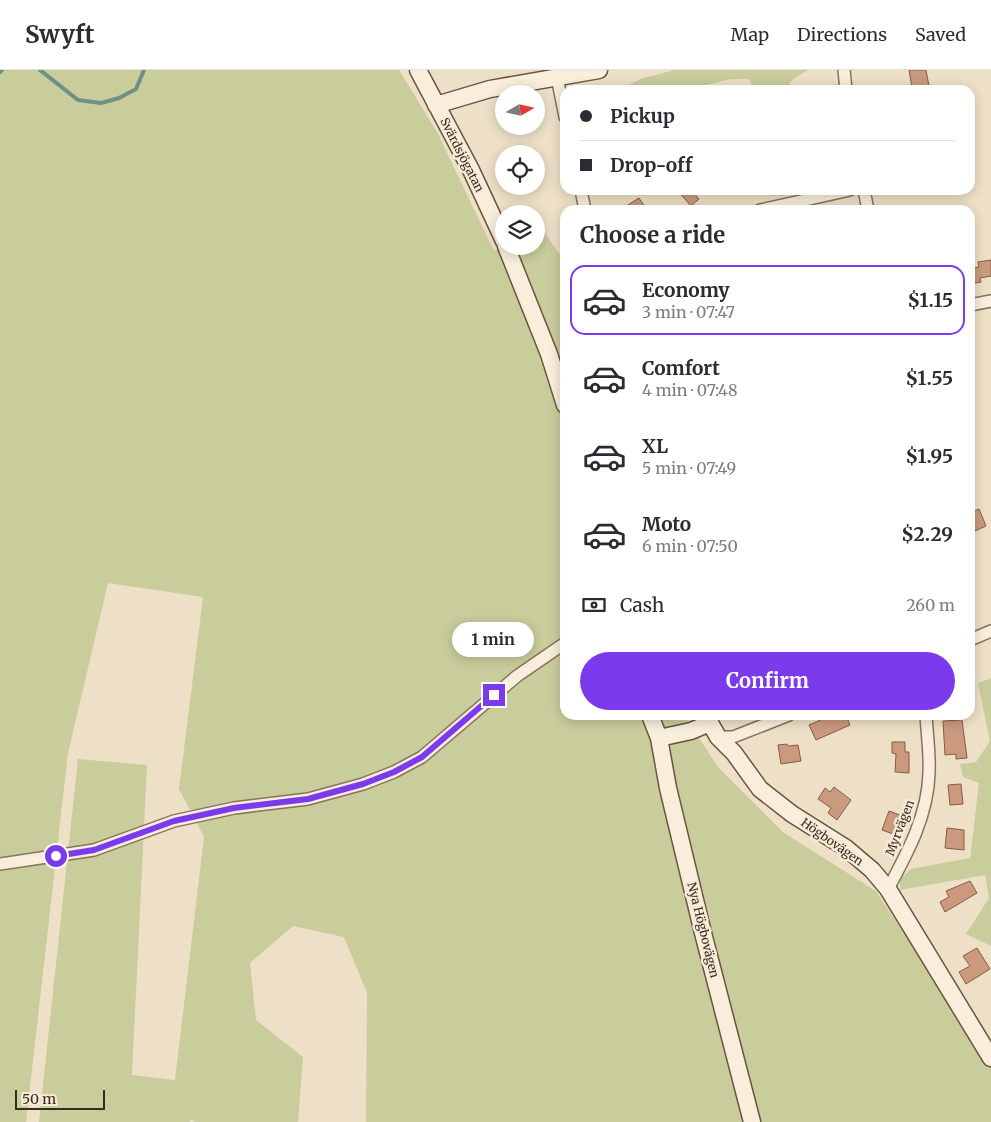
<!DOCTYPE html>
<meta charset="utf-8">
<style>
body{margin:0;font-family:Merriweather,serif;background:#f2f2f3;color:#2b2b33;height:100vh;display:flex;flex-direction:column;font-size:19px;white-space:nowrap}
*{box-sizing:border-box;margin:0}
p{font-size:16px;color:#7c7c81}
.icon{flex:none;width:28px;height:28px;fill:none;stroke:currentColor;stroke-width:2;stroke-linecap:round;stroke-linejoin:round}
.map{position:relative;flex:1;overflow:hidden}
.drawer{position:absolute;left:560px;top:135px;width:415px;height:515px;display:flex;flex-direction:column;background:#fff;border-radius:15px;box-shadow:0 2px 12px #0003}
.drawer>*{flex:none}
.hud{position:absolute;left:560px;top:15px;width:415px;height:110px;border-radius:15px;box-shadow:0 2px 12px #0003;display:grid;align-content:center;height:110px;padding:0 20px;background:#fff}
.needle{width:32px;rotate:81deg}
.controls{position:absolute;left:495px;top:15px;display:grid;gap:10px}
.controls a{display:grid;place-items:center;width:50px;height:50px;border-radius:50%;background:#fff;box-shadow:0 2px 12px #0003;font-size:25px}
.scale{position:absolute;left:15px;bottom:12px;width:90px;box-sizing:border-box;padding-left:5px;border:2px solid #3a2b20;border-top:0;font-size:14px;line-height:18px;white-space:nowrap;color:#3a2b20;-webkit-text-stroke:4px #f5ebd7;paint-order:stroke}
.end{position:absolute;width:22px;height:22px;margin:-11px;border:6px solid #7c3aed;background:#fff;box-shadow:0 0 0 2px #fff}
.from{border-radius:50%}
.bubble{position:absolute;height:35px;border-radius:18px;background:#fff;box-shadow:0 2px 12px #0003;font-size:16px;font-weight:700;line-height:35px;text-align:center}
.hud b{display:flex;align-items:center;gap:18px;height:48px;font-size:19px}
.hud b+b{border-top:1px solid #e1e1e2}
.hud i{width:12px;height:12px;background:#2b2b33}
ul{padding:0;list-style:none}
li{display:flex;align-items:center;gap:15px;height:70px;margin:0 10px 8px;padding:0 10px;border:2px solid transparent;border-radius:15px}
li div{flex:1}
li b{display:block;font-size:19px}
li em{font-style:normal;font-weight:700}
li.active{border-color:#7c3aed}
li>.icon{width:45px;height:45px;stroke-width:1.5}
h2{padding:0 20px;font-size:22px;line-height:60px}
.pay{display:flex;align-items:center;gap:12px;height:55px;padding:0 20px;font-size:19px}
.pay p{margin-inline-start:auto}
.action{display:flex;gap:10px;margin-top:auto;padding:10px 20px}
.action a{flex:1;height:58px;border-radius:30px;background:#7c3aed;color:#fff;font-size:20px;font-weight:700;line-height:58px;text-align:center}
header{display:flex;align-items:center;gap:30px;box-sizing:border-box;height:70px;padding:0 25px;background:#fff;border-bottom:1px solid #e1e1e2}
header strong{font-size:24px}
nav{display:flex;gap:28px;margin-inline-start:auto;font-size:18px}
.map>svg:first-child{display:block}
.green{fill:#c9cc9b}
.lines{fill:none;stroke-linecap:round;stroke-linejoin:round}
.stream{stroke:#6f9086;stroke-width:4}
.building{fill:#cb9a7e;stroke:#885b43}
.street-casing{stroke:#89725d;stroke-width:14}
.secondary-casing{stroke:#6b5340;stroke-width:19}
.street{stroke:#f8eedb;stroke-width:11}
.secondary{stroke:#f8eedb;stroke-width:16}
.route{stroke:#7c3aed;stroke-width:6}
.labels{text-anchor:middle;stroke-width:5;stroke-linejoin:round;paint-order:stroke}
.street-label{font-size:12px;fill:#3a2b20;stroke:#f5ebd7}
</style>
<header>
<strong>Swyft</strong>
<nav><a>Map</a><a>Directions</a><a>Saved</a></nav>
</header>
<div class="map">
<svg width="991" height="1052" viewBox="0 0 991 1052">
<rect width="100%" height="100%" fill="#eee0c7"/>
<path class="green" d="M 0,0 L 399,0 L 437,62 L 494,181 L 505,176 L 536,176 L 536,150 L 565,192 L 565,645 L 684,645 L 718,697 L 784,763 L 876,821 L 973,969 L 991,987 L 991,1052 L 366,1052 L 367,923 L 344,867 L 293,856 L 250,893 L 256,950 L 303,987 L 298,1052 L 195,1052 L 190,1049 L 190,1052 L 39,1052 L 78,689 L 147,695 L 132,1005 L 175,1010 L 204,767 L 179,719 L 203,527 L 108,513 L 68,683 L 26,1052 L 0,1052 Z
M 675,0 L 809,0 C 799,5 789,9 787,20 L 754,20 L 749,9 L 731,9 L 702,16 L 699,20 L 618,20 L 643,8 Z
M 762,120 L 792,120 L 783,126 L 766,125 Z
M 991,608 L 991,876 L 966,864 L 989,828 L 985,805 L 900,820 L 900,809 L 911,799 L 970,788 L 979,713 L 963,707 L 960,694 L 976,692 L 990,671 L 978,613 Z"/>
<g class="lines">
<path class="stream" d="M 40,0 L 78,30 L 101,33 L 119,28 L 136,19 L 144,0
M 0,2 L 2,0"/>
</g>
<path class="building" d="M 909,0 L 926,0 L 929,16 L 912,18 Z
M 677,120 L 691,120 L 699,129 L 691,136 Z
M 639,128 L 647,140 L 620,140 Z
M 991,190 L 991,206 L 980,208 L 981,212 L 970,214 L 970,199 L 979,197 L 978,192 Z
M 979,439 L 986,456 L 970,463 L 970,443 Z
M 832,645 L 846,645 L 850,655 L 816,670 L 809,655 Z
M 962,650 L 967,688 L 956,689 L 956,684 L 945,685 L 943,651 Z
M 892,672 L 905,672 L 905,682 L 909,682 L 909,703 L 895,702 L 896,684 L 892,683 Z
M 787,674 L 788,676 L 798,675 L 801,691 L 781,694 L 778,675 Z
M 961,714 L 963,734 L 950,735 L 948,715 Z
M 834,717 L 851,730 L 837,750 L 828,743 L 831,738 L 818,729 L 825,718 L 830,722 Z
M 889,741 L 900,745 L 893,764 L 882,760 Z
M 947,758 L 964,760 L 964,780 L 945,778 Z
M 970,811 L 977,823 L 945,842 L 940,832 L 949,827 L 946,821 Z
M 977,878 L 990,899 L 966,914 L 959,902 L 970,896 L 963,886 Z"/>
<g class="lines">
<g class="street-casing">
<path id="street" d="M 844,0 L 846,20
M 557,7 L 565,47
M 581,120 L 585,140
M 864,120 L 868,140
M 760,140 L 850,120
M 970,235 L 991,231
M 970,570 L 991,561
M 718,667 L 733,667 L 789,645
M 0,794 L 94,780 L 174,751 L 234,738 L 308,729 L 363,714 L 394,702 L 422,687 L 517,606 L 565,573
M 888,819 C 908,782 928,745 929,703 C 930,684 927,664 926,645"/>
</g>
<g class="secondary-casing">
<path id="secondary" d="M 418,0 L 471,100 L 504,171
M 436,35 L 490,19 L 599,0
M 506,176 L 549,284 L 565,335
M 650,645 L 659,668 L 668,718 L 703,863 L 752,1052
M 659,668 L 691,661 L 710,653 L 718,667 L 734,683 L 760,719 L 792,744 L 846,778 L 872,800 L 888,819 L 991,988"/>
</g>
<use href="#street" class="street"/>
<use href="#secondary" class="secondary"/>
</g>
<g class="lines">
<path class="route" d="M 56,786 L 94,780 L 174,751 L 234,738 L 308,729 L 363,714 L 394,702 L 422,687 L 494,625"/>
</g>
<g class="labels">
<g class="street-label">
<text transform="translate(462 85) rotate(63)" y="4">Svärdsjögatan</text>
<text transform="translate(900 758) rotate(-69)" y="4">Myrvägen</text>
<text transform="translate(832 772) rotate(35)" y="4">Högbovägen</text>
<text transform="translate(703 860) rotate(76)" y="4">Nya Högbovägen</text>
</g>
</g>
</svg>
<div class="controls">
<a><svg class="needle" viewBox="-14 -14 28 28"><path d="M0-13l5 13h-10z" fill="#e53935"/><path d="M0 13l5-13h-10z" fill="#7c7c81"/></svg></a>
<a><svg class="icon" aria-label="locate" viewBox="0 0 24 24"><circle cx="12" cy="12" r="6"/><path d="M12 2v4M12 18v4M2 12h4M18 12h4"/></svg></a>
<a><svg class="icon" aria-label="layers" viewBox="0 0 24 24"><path d="M12 4l9 5-9 5-9-5zM3 14l9 5 9-5"/></svg></a>
</div>
<div class="scale">50 m</div>
<i class="end from" style="left:56px;top:786px"></i>
<i class="end" style="left:494px;top:625px"></i>
<div class="bubble" style="left:452px;top:552px;width:82px">1 min</div>
<div class="hud">
<b><i class="from"></i>Pickup</b>
<b><i></i>Drop-off</b>
</div>
<section class="drawer">
<h2>Choose a ride</h2>
<ul>
<li class="active"><svg class="icon" aria-label="car" viewBox="0 0 24 24"><path d="M5 17H2v-5l4-1 3-4h7l3 4 3 1v5h-3M9 17h6M6 11h13"/><circle cx="7" cy="17" r="2"/><circle cx="17" cy="17" r="2"/></svg><div><b>Economy</b><p>3 min · 07:47</p></div><em>$1.15</em></li>
<li><svg class="icon" aria-label="car" viewBox="0 0 24 24"><path d="M5 17H2v-5l4-1 3-4h7l3 4 3 1v5h-3M9 17h6M6 11h13"/><circle cx="7" cy="17" r="2"/><circle cx="17" cy="17" r="2"/></svg><div><b>Comfort</b><p>4 min · 07:48</p></div><em>$1.55</em></li>
<li><svg class="icon" aria-label="car" viewBox="0 0 24 24"><path d="M5 17H2v-5l4-1 3-4h7l3 4 3 1v5h-3M9 17h6M6 11h13"/><circle cx="7" cy="17" r="2"/><circle cx="17" cy="17" r="2"/></svg><div><b>XL</b><p>5 min · 07:49</p></div><em>$1.95</em></li>
<li><svg class="icon" aria-label="car" viewBox="0 0 24 24"><path d="M5 17H2v-5l4-1 3-4h7l3 4 3 1v5h-3M9 17h6M6 11h13"/><circle cx="7" cy="17" r="2"/><circle cx="17" cy="17" r="2"/></svg><div><b>Moto</b><p>6 min · 07:50</p></div><em>$2.29</em></li>
</ul>
<div class="pay"><svg class="icon" aria-label="cash" viewBox="0 0 24 24"><path d="M3 7h18v10H3z"/><circle cx="12" cy="12" r="2"/></svg>Cash<p>260 m</p></div>
<div class="action"><a>Confirm</a></div>
</section>
</div>
